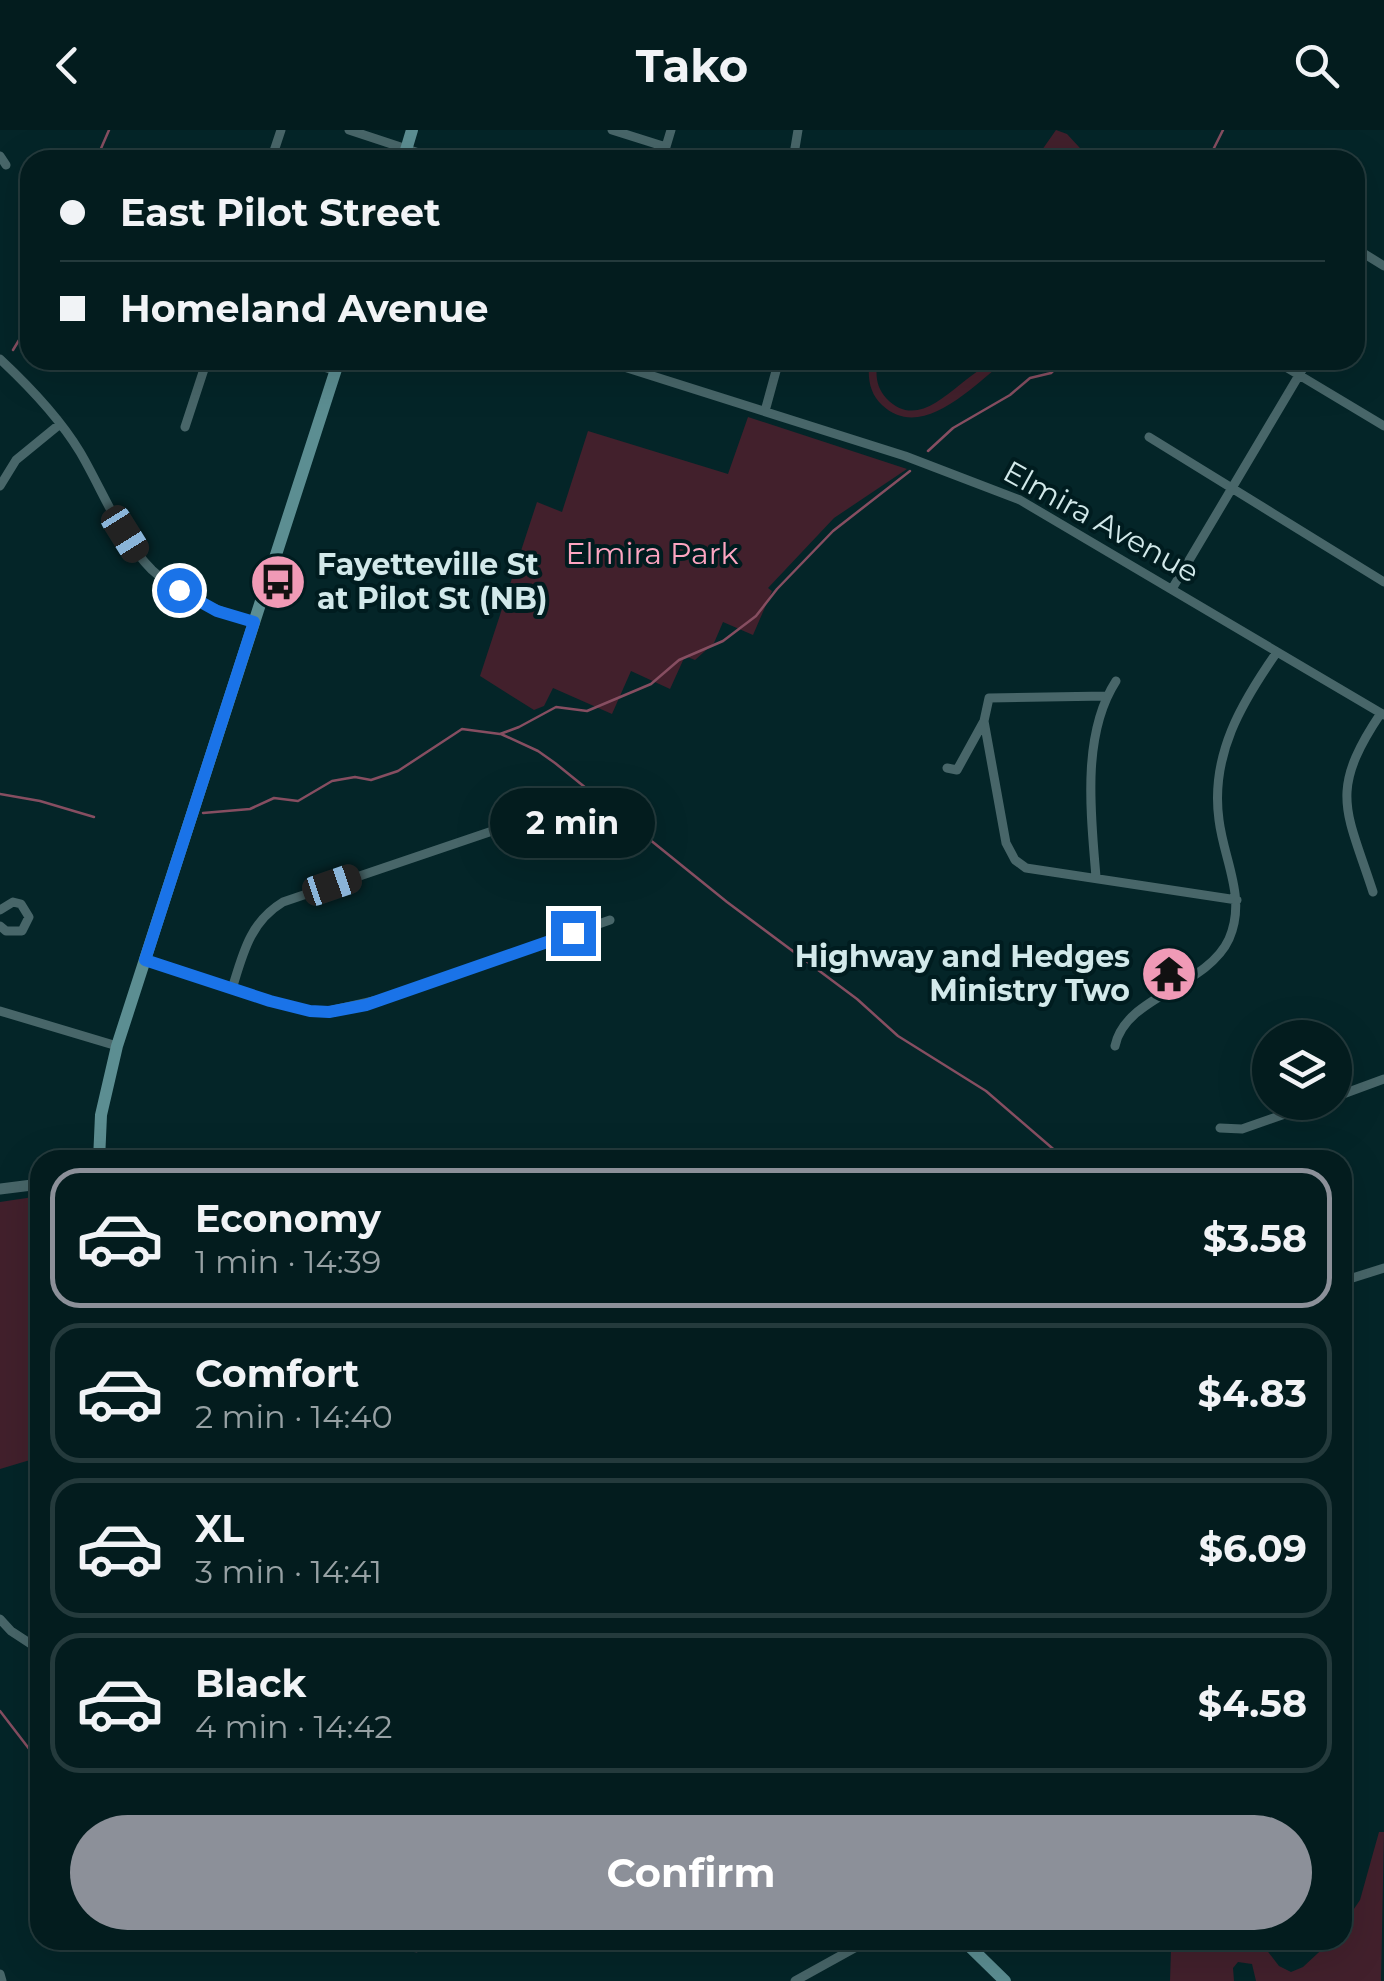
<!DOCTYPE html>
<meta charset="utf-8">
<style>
body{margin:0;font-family:Montserrat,sans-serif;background:#0d2527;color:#f1f3f6;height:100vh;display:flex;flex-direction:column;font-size:38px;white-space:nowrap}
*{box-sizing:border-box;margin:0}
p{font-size:32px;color:#97a1a4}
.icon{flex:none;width:55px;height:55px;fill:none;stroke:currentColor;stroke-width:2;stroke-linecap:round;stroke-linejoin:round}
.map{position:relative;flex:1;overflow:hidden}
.drawer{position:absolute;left:30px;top:1020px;width:1322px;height:800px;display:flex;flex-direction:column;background:#031c1e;border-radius:30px;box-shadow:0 10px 40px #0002,0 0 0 2px #243a3c}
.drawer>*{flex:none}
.banner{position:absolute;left:20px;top:20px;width:1345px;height:220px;border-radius:30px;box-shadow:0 10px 40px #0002,0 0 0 2px #243a3c;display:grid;align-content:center;height:220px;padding:0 40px;background:#031c1e}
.tools{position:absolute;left:1252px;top:890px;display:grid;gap:20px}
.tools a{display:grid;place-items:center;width:100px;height:100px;border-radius:50%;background:#031c1e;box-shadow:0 10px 40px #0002,0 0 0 2px #243a3c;font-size:50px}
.end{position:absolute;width:45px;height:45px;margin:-22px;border:12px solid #1a73e8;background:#fff;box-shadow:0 0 0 5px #fff}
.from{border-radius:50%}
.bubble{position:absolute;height:70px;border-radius:35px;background:#031c1e;box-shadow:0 10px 40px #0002,0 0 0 2px #243a3c;font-size:32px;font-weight:700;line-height:70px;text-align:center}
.car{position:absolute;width:30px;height:60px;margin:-30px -15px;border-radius:12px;box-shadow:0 0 8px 2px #0007;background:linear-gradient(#222 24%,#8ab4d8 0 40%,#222 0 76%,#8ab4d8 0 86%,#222 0)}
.banner b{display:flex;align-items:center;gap:35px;height:95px;font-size:38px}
.banner b+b{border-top:2px solid #243a3c}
.banner i{width:25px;height:25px;background:#f1f3f6}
ul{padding:18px 0 0;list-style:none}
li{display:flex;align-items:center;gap:30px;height:140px;margin:0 20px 15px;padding:0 20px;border:5px solid #243a3c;border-radius:30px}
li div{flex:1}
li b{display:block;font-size:38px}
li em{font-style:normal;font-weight:700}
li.current{border-color:#8c9099}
li>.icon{width:90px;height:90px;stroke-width:1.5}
.primary-button{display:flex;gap:20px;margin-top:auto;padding:20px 40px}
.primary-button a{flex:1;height:115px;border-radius:60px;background:#8c9099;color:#fff;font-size:40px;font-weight:700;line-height:115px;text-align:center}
header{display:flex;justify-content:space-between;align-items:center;height:130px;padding:0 40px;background:#031c1e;font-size:45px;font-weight:700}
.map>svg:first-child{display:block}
.green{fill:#42202c}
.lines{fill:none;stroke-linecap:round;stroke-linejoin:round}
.stream{stroke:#864e61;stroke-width:2.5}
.minor{stroke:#486669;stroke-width:9}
.tertiary{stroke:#486669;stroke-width:11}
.secondary{stroke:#5c8e92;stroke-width:12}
.route{stroke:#1a73e8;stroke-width:12}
.labels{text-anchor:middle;stroke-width:8;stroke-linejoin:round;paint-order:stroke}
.street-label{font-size:30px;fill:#d2e9ea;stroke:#001c1f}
.park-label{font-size:30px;fill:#fda5c1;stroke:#001c1f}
.poi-label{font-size:30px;font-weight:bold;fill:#d2e9ea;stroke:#001c1f;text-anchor:start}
</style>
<header><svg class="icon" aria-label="back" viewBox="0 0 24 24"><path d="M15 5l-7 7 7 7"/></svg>Tako<svg class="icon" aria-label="search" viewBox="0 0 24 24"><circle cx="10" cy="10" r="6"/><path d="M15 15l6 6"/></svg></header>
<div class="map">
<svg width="1384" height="1851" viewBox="0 0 1384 1851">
<rect width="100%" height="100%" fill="#042528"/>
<path class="green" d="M 1056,0 L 1067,4 L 1091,30 L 1035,30 Z
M 870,230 L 878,230 C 875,244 876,257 886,268 C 927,311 967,230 1006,230 C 975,254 922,313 882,275 C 869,263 867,246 870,230 Z
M 748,287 L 907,339 L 834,388 L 768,458 L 772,461 L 753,505 L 723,492 L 714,513 L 695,530 L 685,526 L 670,559 L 631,541 L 612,584 L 553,558 L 544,576 L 534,580 L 480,546 L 537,372 L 562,382 L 588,301 L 728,344 Z
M 40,1066 L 40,1327 L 0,1339 L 0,1072 Z
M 1379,1702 L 1384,1702 L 1381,1851 L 1256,1851 L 1252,1834 L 1238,1832 L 1233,1838 L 1234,1851 L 1170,1851 L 1171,1819 L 1180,1810 L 1259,1810 L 1279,1836 L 1291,1842 L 1303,1837 L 1332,1810 L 1342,1810 L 1343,1795 L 1360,1770 Z"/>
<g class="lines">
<path class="stream" d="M 96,30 L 109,0
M 1208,30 L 1223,0
M 13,220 L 30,192
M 928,321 L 953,298 L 1010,265 L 1030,248 L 1051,243 L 1064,230
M 501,604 L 538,621 L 555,633 L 727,772 L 857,869 L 898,906 L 986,961 L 1066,1030
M 0,664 L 40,671 L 94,687
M 203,683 L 250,679 L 274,668 L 298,671 L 332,651 L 355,647 L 371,650 L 398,641 L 462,599 L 500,604 L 519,597 L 556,577 L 587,581 L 651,554 L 679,530 L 723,511 L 756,486 L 777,459 L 833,401 L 910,341
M 0,1581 L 40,1633
M 285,1810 L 417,1821"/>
<path class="minor" d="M 349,0 L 440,30
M 612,0 L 666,17
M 0,26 L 6,35
M 271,30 L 281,0
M 662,30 L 671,0
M 793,30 L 798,0
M 1355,118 L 1384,136
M 0,229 C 30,257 59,287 80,322 C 103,361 120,408 152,440 C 181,467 217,481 254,492
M 303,230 L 336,241
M 602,230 L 905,326 L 1020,370 L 1384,585
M 1274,230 L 1384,296
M 765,281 L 779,230
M 185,297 L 207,230
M 1149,307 L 1384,452
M 0,356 L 16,330 L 60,294
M 1172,459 L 1308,230
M 984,591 L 989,568 L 1107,566
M 947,638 L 957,640 L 984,591 L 1006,713 L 1015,730 L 1026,738 L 1237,770
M 1096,747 C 1091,685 1081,605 1116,551
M 1373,762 C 1346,679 1328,662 1381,583
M 0,780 L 13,772 L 21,774 L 29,787 L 22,801 L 6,801 L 0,796
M 145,830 L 269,871 L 311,881 L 329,881 L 391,867 L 610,790
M 232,859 C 243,823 250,792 283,772 L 531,688
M 0,881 L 117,916
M 1115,916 C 1125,866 1207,857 1229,809 C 1247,768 1224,731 1219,690 C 1210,625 1242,572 1277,522
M 1335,967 L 1384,949
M 1220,998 L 1242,999 L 1319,972
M 1343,1151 L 1384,1138
M 0,1489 L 11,1501 L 40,1520
M 592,1810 C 621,1818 651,1820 679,1810
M 0,1844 L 2,1851
M 795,1851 L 869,1810"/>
<path class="tertiary" d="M 0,1059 L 40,1054"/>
<path class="secondary" d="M 403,30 L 412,0
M 99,1030 L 101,985 L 117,916 L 339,230
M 963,1810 L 1005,1851"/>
</g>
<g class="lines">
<path class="route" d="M 179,460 L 217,481 L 254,492 L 145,830 L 270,871 L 310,881 L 329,882 L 366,875 L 573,803"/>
</g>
<defs>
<g id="bus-disc" transform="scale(2.875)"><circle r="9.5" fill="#f09ab6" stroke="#001c1f"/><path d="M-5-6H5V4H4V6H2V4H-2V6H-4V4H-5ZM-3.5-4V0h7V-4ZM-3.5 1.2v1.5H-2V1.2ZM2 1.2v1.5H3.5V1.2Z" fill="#111"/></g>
<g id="temple-disc" transform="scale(2.875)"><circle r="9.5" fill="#f09ab6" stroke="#001c1f"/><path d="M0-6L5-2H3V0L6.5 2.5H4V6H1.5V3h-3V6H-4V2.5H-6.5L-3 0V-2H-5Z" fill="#111"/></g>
</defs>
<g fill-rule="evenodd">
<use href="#bus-disc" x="278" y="452"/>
<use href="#temple-disc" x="1169" y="844"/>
</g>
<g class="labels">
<g class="street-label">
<text transform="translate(1101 392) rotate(29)" y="10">Elmira Avenue</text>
</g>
<g class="park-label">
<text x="652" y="434">Elmira Park</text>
</g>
<g class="poi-label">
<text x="317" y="445">Fayetteville St<tspan x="317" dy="34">at Pilot St (NB)</tspan></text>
<text x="1130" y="837" text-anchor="end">Highway and Hedges<tspan x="1130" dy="34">Ministry Two</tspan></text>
</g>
</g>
</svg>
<div class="tools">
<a><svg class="icon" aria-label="layers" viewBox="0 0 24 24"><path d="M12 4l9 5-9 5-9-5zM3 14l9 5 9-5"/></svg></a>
</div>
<i class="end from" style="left:179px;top:460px"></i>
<i class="end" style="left:573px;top:803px"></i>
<div class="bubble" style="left:490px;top:658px;width:165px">2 min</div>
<i class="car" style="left:125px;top:404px;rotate:148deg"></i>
<i class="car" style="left:332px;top:755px;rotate:71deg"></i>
<div class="banner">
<b><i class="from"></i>East Pilot Street</b>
<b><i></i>Homeland Avenue</b>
</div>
<section class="drawer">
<ul>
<li class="current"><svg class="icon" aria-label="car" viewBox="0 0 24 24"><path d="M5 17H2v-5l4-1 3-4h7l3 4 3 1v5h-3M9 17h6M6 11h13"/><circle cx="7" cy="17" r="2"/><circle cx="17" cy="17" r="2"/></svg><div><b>Economy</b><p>1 min · 14:39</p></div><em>$3.58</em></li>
<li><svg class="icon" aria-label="car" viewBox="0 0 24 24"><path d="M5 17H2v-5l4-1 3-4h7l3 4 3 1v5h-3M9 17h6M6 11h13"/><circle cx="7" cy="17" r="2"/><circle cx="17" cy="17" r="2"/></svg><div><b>Comfort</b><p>2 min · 14:40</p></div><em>$4.83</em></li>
<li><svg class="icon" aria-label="car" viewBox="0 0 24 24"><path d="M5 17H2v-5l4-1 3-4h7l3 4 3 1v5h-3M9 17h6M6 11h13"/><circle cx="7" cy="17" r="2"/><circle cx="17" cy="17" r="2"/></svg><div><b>XL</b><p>3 min · 14:41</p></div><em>$6.09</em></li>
<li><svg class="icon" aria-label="car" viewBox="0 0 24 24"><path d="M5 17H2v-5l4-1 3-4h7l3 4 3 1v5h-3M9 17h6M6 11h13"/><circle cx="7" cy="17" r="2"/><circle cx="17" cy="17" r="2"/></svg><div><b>Black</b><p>4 min · 14:42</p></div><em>$4.58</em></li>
</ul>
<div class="primary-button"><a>Confirm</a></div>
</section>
</div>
